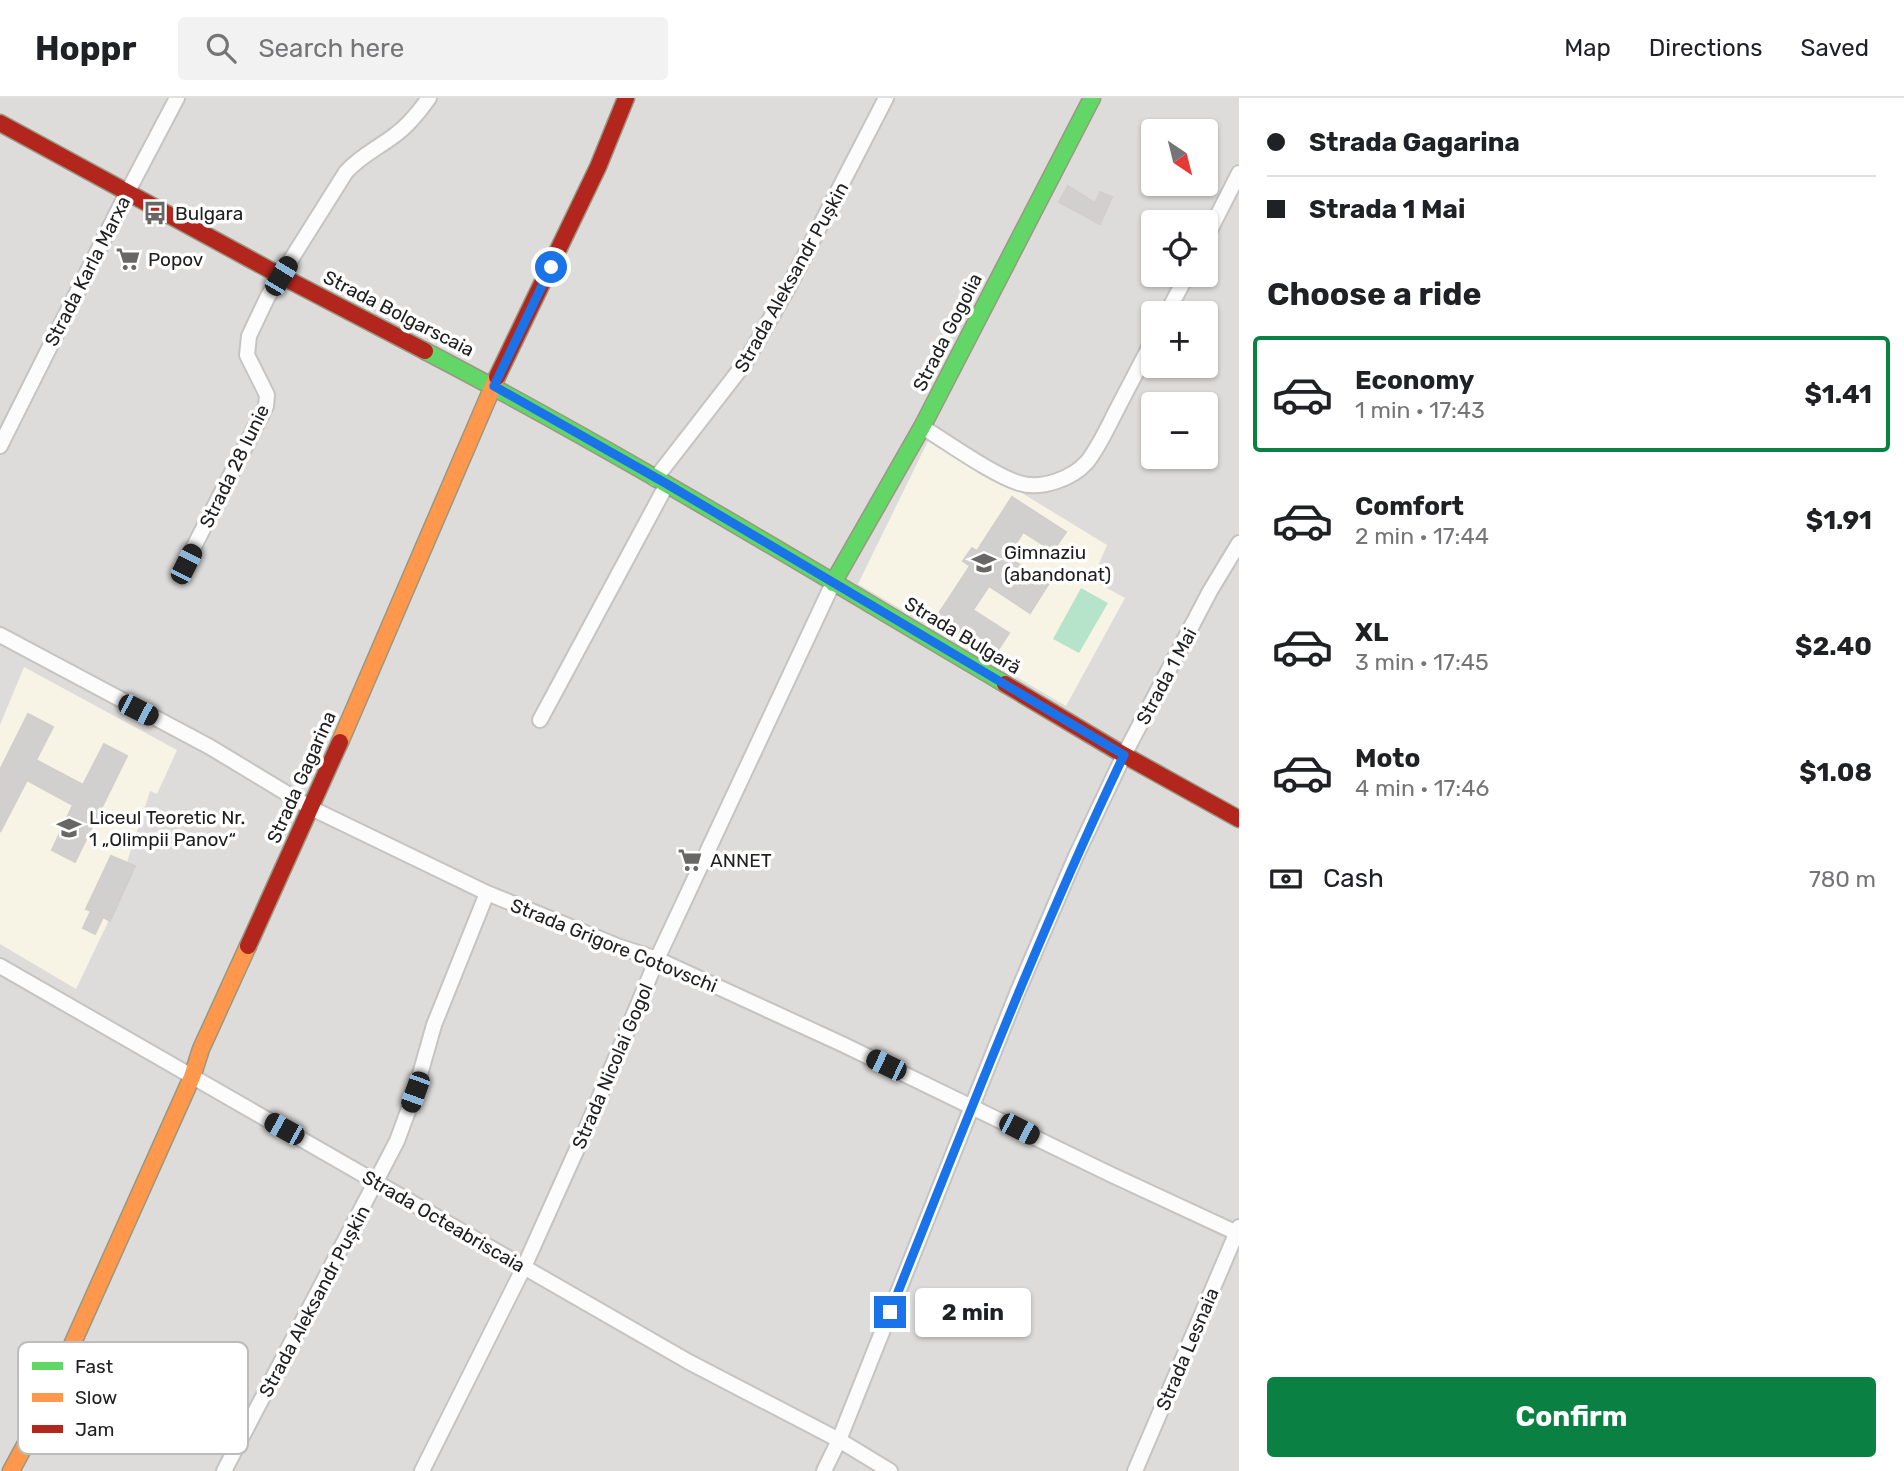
<!DOCTYPE html>
<meta charset="utf-8">
<style>
body{margin:0;font-family:Rubik,sans-serif;background:#f2f2f2;color:#202124;height:100vh;display:flex;flex-direction:column;font-size:26px;white-space:nowrap}
*{box-sizing:border-box;margin:0}
p{font-size:23px;color:#757577}
.icon{flex:none;width:38px;height:38px;fill:none;stroke:currentColor;stroke-width:2;stroke-linecap:round;stroke-linejoin:round}
.map{position:relative;flex:1;overflow:hidden}
.side{display:flex;flex-direction:column;background:#fff;width:665px}
.side>*{flex:none}
.banner{display:grid;align-content:center;height:154px;padding:0 28px;background:#fff}
.needle{width:46px;rotate:145deg}
.tools{position:absolute;left:1141px;top:21px;display:grid;gap:14px}
.tools a{display:grid;place-items:center;width:77px;height:77px;border-radius:7px;background:#fff;box-shadow:0 2px 5px #0004;font-size:35px}
.end{position:absolute;width:32px;height:32px;margin:-16px;border:9px solid #1a73e8;background:#fff;box-shadow:0 0 0 4px #fff}
.from{border-radius:50%}
.bubble{position:absolute;height:49px;border-radius:7px;background:#fff;box-shadow:0 2px 5px #0004;font-size:23px;font-weight:700;line-height:49px;text-align:center}
.car{position:absolute;width:21px;height:42px;margin:-21px -10px;border-radius:9px;box-shadow:0 0 5px 2px #0007;background:linear-gradient(#222 24%,#8ab4d8 0 40%,#222 0 76%,#8ab4d8 0 86%,#222 0)}
.banner b{display:flex;align-items:center;gap:24px;height:66px;font-size:26px}
.banner b+b{border-top:2px solid #e0e0e0}
.banner i{width:18px;height:18px;background:#202124}
ul{padding:0;list-style:none}
li{display:flex;align-items:center;gap:21px;height:116px;margin:0 14px 10px;padding:0 14px;border:4px solid transparent;border-radius:7px}
li div{flex:1}
li b{display:block;font-size:26px}
li em{font-style:normal;font-weight:700}
li.active{border-color:#0b8043}
li>.icon{width:63px;height:63px;stroke-width:1.5}
h2{padding:0 28px;font-size:32px;line-height:84px}
.pay{display:flex;align-items:center;gap:18px;height:77px;padding:0 28px;font-size:26px}
.pay p{margin-inline-start:auto}
.primary-button{display:flex;gap:14px;margin-top:auto;padding:14px 28px}
.primary-button a{flex:1;height:80px;border-radius:7px;background:#0b8043;color:#fff;font-size:28px;font-weight:700;line-height:80px;text-align:center}
header{display:flex;align-items:center;gap:42px;box-sizing:border-box;height:98px;padding:0 35px;background:#fff;border-bottom:2px solid #e0e0e0}
header strong{font-size:33px}
nav{display:flex;gap:38px;margin-inline-start:auto;font-size:24px}
.search{width:490px;height:63px;background:#f2f2f2;display:flex;align-items:center;gap:18px;box-sizing:border-box;padding:0 24px;border-radius:7px;color:#757577;font-size:26px}
main{display:flex;flex:1;min-height:0}
.map>svg:first-child{display:block}
.residential{fill:#dddcda;fill-rule:evenodd}
.education{fill:#f7f4e5}
.pitch{fill:#b6e4cb}
.building{fill:#d2d0ce;stroke:#d1cecb;stroke-width:2}
.lines{fill:none;stroke-linecap:round;stroke-linejoin:round}
.street-casing{stroke:#c5c4c3;stroke-width:18}
.fast-casing{stroke:#999881;stroke-width:19}
.slow-casing{stroke:#999881;stroke-width:19}
.jam-casing{stroke:#999881;stroke-width:19}
.street{stroke:#fcfcfc;stroke-width:14}
.fast{stroke:#63d668;stroke-width:16}
.slow{stroke:#ff974d;stroke-width:16}
.jam{stroke:#b3261e;stroke-width:16}
.route{stroke:#1a73e8;stroke-width:9}
.labels{text-anchor:middle;stroke-width:7;stroke-linejoin:round;paint-order:stroke}
.poi-label{font-size:19px;fill:#202020;stroke:#fff;text-anchor:start}
.street-label{font-size:19px;fill:#202020;stroke:#fff}
.key{fill:#fff;stroke:#bcbcbc;stroke-width:2}
.key-label{font-size:19px;fill:#202020}
</style>
<header>
<strong>Hoppr</strong>
<div class="search"><svg class="icon" aria-label="search" viewBox="0 0 24 24"><circle cx="10" cy="10" r="6"/><path d="M15 15l6 6"/></svg>Search here</div>
<nav><a>Map</a><a>Directions</a><a>Saved</a></nav>
</header>
<main>
<div class="map">
<svg width="1239" height="1373" viewBox="0 0 1239 1373">
<rect width="100%" height="100%" fill="#eeece9"/>
<path class="residential" d="M 0,0 L 1239,0 L 1239,1373 L 0,1373 ZM 1153,33 L 1206,33 L 1206,86 L 1153,86 ZM 1153,124 L 1206,124 L 1206,177 L 1153,177 ZM 1153,215 L 1206,215 L 1206,268 L 1153,268 ZM 1153,306 L 1206,306 L 1206,359 L 1153,359 Z"/>
<path class="education" d="M 930,339 L 1107,447 L 1092,482 L 1125,500 L 1066,608 L 858,486 Z
M 24,569 L 177,652 L 157,696 L 150,693 L 127,764 L 135,768 L 76,891 L 0,846 L 0,627 Z"/>
<path class="pitch" d="M 1081,490 L 1108,505 L 1079,555 L 1053,541 Z"/>
<path class="building" d="M 1068,88 L 1095,105 L 1100,94 L 1112,99 L 1100,126 L 1059,104 Z
M 1012,399 L 1066,434 L 1053,453 L 1023,434 L 1008,459 L 1049,485 L 1030,515 L 989,488 L 973,512 L 1009,535 L 992,561 L 934,523 L 970,468 L 963,463 L 972,450 L 977,453 Z
M 28,616 L 53,629 L 36,662 L 83,687 L 104,646 L 127,658 L 75,764 L 52,752 L 73,707 L 27,682 L 0,734 L 0,672 Z
M 111,758 L 135,768 L 110,823 L 103,819 L 95,836 L 83,830 L 91,813 L 86,811 Z"/>
<g class="lines">
<g class="street-casing">
<path id="street" d="M 1206,140 L 1239,75
M 1167,215 L 1187,177
M 922,329 C 949,345 991,376 1019,385 C 1041,392 1072,381 1087,364 C 1098,350 1106,333 1114,317 C 1127,292 1140,267 1153,242
M 0,348 L 128,93 L 177,0
M 655,381 L 745,265 L 789,188 L 886,0
M 185,466 L 266,308 L 267,297 L 247,257 L 249,238 L 268,198 L 346,74 C 360,58 378,50 395,37 C 409,27 419,14 429,0
M 0,537 L 210,649 L 311,710 L 487,795 L 620,849 L 657,861 L 842,946 L 1112,1077 L 1239,1136
M 540,622 L 667,386
M 0,868 L 689,1264 L 839,1342 L 890,1373
M 224,1373 L 397,1043 L 415,994 L 434,927 L 487,795
M 422,1373 L 524,1169 L 590,1022 L 657,861 L 833,485
M 824,1373 L 839,1342 L 1018,893 L 1076,758 L 1124,657 L 1210,493 L 1239,445
M 1135,1373 L 1239,1129"/>
</g>
<g class="fast-casing">
<path id="fast" d="M 425,253 C 623,356 813,473 1005,586
M 833,485 L 922,329 L 1092,0"/>
</g>
<g class="slow-casing">
<path id="slow" d="M 340,644 L 497,279
M 11,1373 L 37,1325 L 192,979 L 201,951 L 248,848"/>
</g>
<g class="jam-casing">
<path id="jam" d="M 0,25 L 281,178 L 425,253
M 497,279 L 598,69 L 626,0
M 1005,586 L 1124,657 L 1239,721
M 248,848 L 340,644"/>
</g>
<use href="#street" class="street"/>
<use href="#fast" class="fast"/>
<use href="#slow" class="slow"/>
<use href="#jam" class="jam"/>
</g>
<g class="lines">
<path class="route" d="M 551,169 L 494,288 L 667,386 L 1124,657 C 1037,839 965,1027 890,1214"/>
</g>
<defs>
<g id="bus-bare" transform="scale(1.89)"><path d="M-5-6H5V4H4V6H2V4H-2V6H-4V4H-5ZM-3.5-4V0h7V-4ZM-3.5 1.2v1.5H-2V1.2ZM2 1.2v1.5H3.5V1.2Z" fill="#686766" stroke="#fff" stroke-width="2.5" paint-order="stroke"/></g>
<g id="supermarket-bare" transform="scale(1.89)"><path d="M-6-5.5h2.5l.6 2H6L4.5 2H-2.5L-4.4-4H-6ZM-1.5 3.2a1.3 1.3 0 1 0 .1 0ZM3 3.2a1.3 1.3 0 1 0 .1 0Z" fill="#686766" stroke="#fff" stroke-width="2.5" paint-order="stroke"/></g>
<g id="school-bare" transform="scale(1.89)"><path d="M0-5L7-2L0 1L-7-2ZM-4 1L0 2.5L4 1V4Q0 6-4 4Z" fill="#686766" stroke="#fff" stroke-width="2.5" paint-order="stroke"/></g>
</defs>
<g fill-rule="evenodd">
<use href="#bus-bare" x="155" y="115"/>
<use href="#supermarket-bare" x="128" y="161"/>
<use href="#school-bare" x="984" y="465"/>
<use href="#school-bare" x="69" y="730"/>
<use href="#supermarket-bare" x="690" y="762"/>
</g>
<g class="labels">
<g class="poi-label">
<text x="175" y="122">Bulgara</text>
<text x="148" y="168">Popov</text>
<text x="1004" y="461">Gimnaziu<tspan x="1004" dy="22">(abandonat)</tspan></text>
<text x="89" y="726">Liceul Teoretic Nr.<tspan x="89" dy="22">1 „Olimpii Panov“</tspan></text>
<text x="710" y="769">ANNET</text>
</g>
<g class="street-label">
<text transform="translate(87 173) rotate(-63)" y="7">Strada Karla Marxa</text>
<text transform="translate(791 179) rotate(-61)" y="7">Strada Aleksandr Pușkin</text>
<text transform="translate(399 215) rotate(27)" y="7">Strada Bolgarscaia</text>
<text transform="translate(947 234) rotate(-63)" y="7">Strada Gogolia</text>
<text transform="translate(234 368) rotate(-64)" y="7">Strada 28 Iunie</text>
<text transform="translate(963 537) rotate(31)" y="7">Strada Bulgară</text>
<text transform="translate(1166 578) rotate(-62)" y="7">Strada 1 Mai</text>
<text transform="translate(301 679) rotate(-66)" y="7">Strada Gagarina</text>
<text transform="translate(614 847) rotate(22)" y="7">Strada Grigore Cotovschi</text>
<text transform="translate(612 968) rotate(-67)" y="7">Strada Nicolai Gogol</text>
<text transform="translate(444 1123) rotate(30)" y="7">Strada Octeabriscaia</text>
<text transform="translate(314 1203) rotate(-62)" y="7">Strada Aleksandr Pușkin</text>
<text transform="translate(1187 1251) rotate(-67)" y="7">Strada Lesnaia</text>
</g>
</g>
<rect x="18" y="1244" width="230" height="112" rx="10" class="key"/>
<rect x="32" y="1264" width="31" height="8" fill="#63d668"/>
<rect x="32" y="1295" width="31" height="9" fill="#ff974d"/>
<rect x="32" y="1327" width="31" height="8" fill="#b3261e"/>
<g class="key-label">
<text x="75" y="1275">Fast</text>
<text x="75" y="1306">Slow</text>
<text x="75" y="1338">Jam</text>
</g>
</svg>
<div class="tools">
<a><svg class="needle" viewBox="-14 -14 28 28"><path d="M0-13l5 13h-10z" fill="#e53935"/><path d="M0 13l5-13h-10z" fill="#757577"/></svg></a>
<a><svg class="icon" aria-label="locate" viewBox="0 0 24 24"><circle cx="12" cy="12" r="6"/><path d="M12 2v4M12 18v4M2 12h4M18 12h4"/></svg></a>
<a>+</a>
<a>−</a>
</div>
<i class="end from" style="left:551px;top:169px"></i>
<i class="end" style="left:890px;top:1214px"></i>
<div class="bubble" style="left:915px;top:1190px;width:116px">2 min</div>
<i class="car" style="left:281px;top:178px;rotate:31deg"></i>
<i class="car" style="left:186px;top:466px;rotate:27deg"></i>
<i class="car" style="left:138px;top:612px;rotate:117deg"></i>
<i class="car" style="left:886px;top:967px;rotate:296deg"></i>
<i class="car" style="left:415px;top:994px;rotate:200deg"></i>
<i class="car" style="left:284px;top:1031px;rotate:299deg"></i>
<i class="car" style="left:1019px;top:1031px;rotate:117deg"></i>
</div>
<section class="side">
<div class="banner">
<b><i class="from"></i>Strada Gagarina</b>
<b><i></i>Strada 1 Mai</b>
</div>
<h2>Choose a ride</h2>
<ul>
<li class="active"><svg class="icon" aria-label="car" viewBox="0 0 24 24"><path d="M5 17H2v-5l4-1 3-4h7l3 4 3 1v5h-3M9 17h6M6 11h13"/><circle cx="7" cy="17" r="2"/><circle cx="17" cy="17" r="2"/></svg><div><b>Economy</b><p>1 min · 17:43</p></div><em>$1.41</em></li>
<li><svg class="icon" aria-label="car" viewBox="0 0 24 24"><path d="M5 17H2v-5l4-1 3-4h7l3 4 3 1v5h-3M9 17h6M6 11h13"/><circle cx="7" cy="17" r="2"/><circle cx="17" cy="17" r="2"/></svg><div><b>Comfort</b><p>2 min · 17:44</p></div><em>$1.91</em></li>
<li><svg class="icon" aria-label="car" viewBox="0 0 24 24"><path d="M5 17H2v-5l4-1 3-4h7l3 4 3 1v5h-3M9 17h6M6 11h13"/><circle cx="7" cy="17" r="2"/><circle cx="17" cy="17" r="2"/></svg><div><b>XL</b><p>3 min · 17:45</p></div><em>$2.40</em></li>
<li><svg class="icon" aria-label="car" viewBox="0 0 24 24"><path d="M5 17H2v-5l4-1 3-4h7l3 4 3 1v5h-3M9 17h6M6 11h13"/><circle cx="7" cy="17" r="2"/><circle cx="17" cy="17" r="2"/></svg><div><b>Moto</b><p>4 min · 17:46</p></div><em>$1.08</em></li>
</ul>
<div class="pay"><svg class="icon" aria-label="cash" viewBox="0 0 24 24"><path d="M3 7h18v10H3z"/><circle cx="12" cy="12" r="2"/></svg>Cash<p>780 m</p></div>
<div class="primary-button"><a>Confirm</a></div>
</section>
</main>
